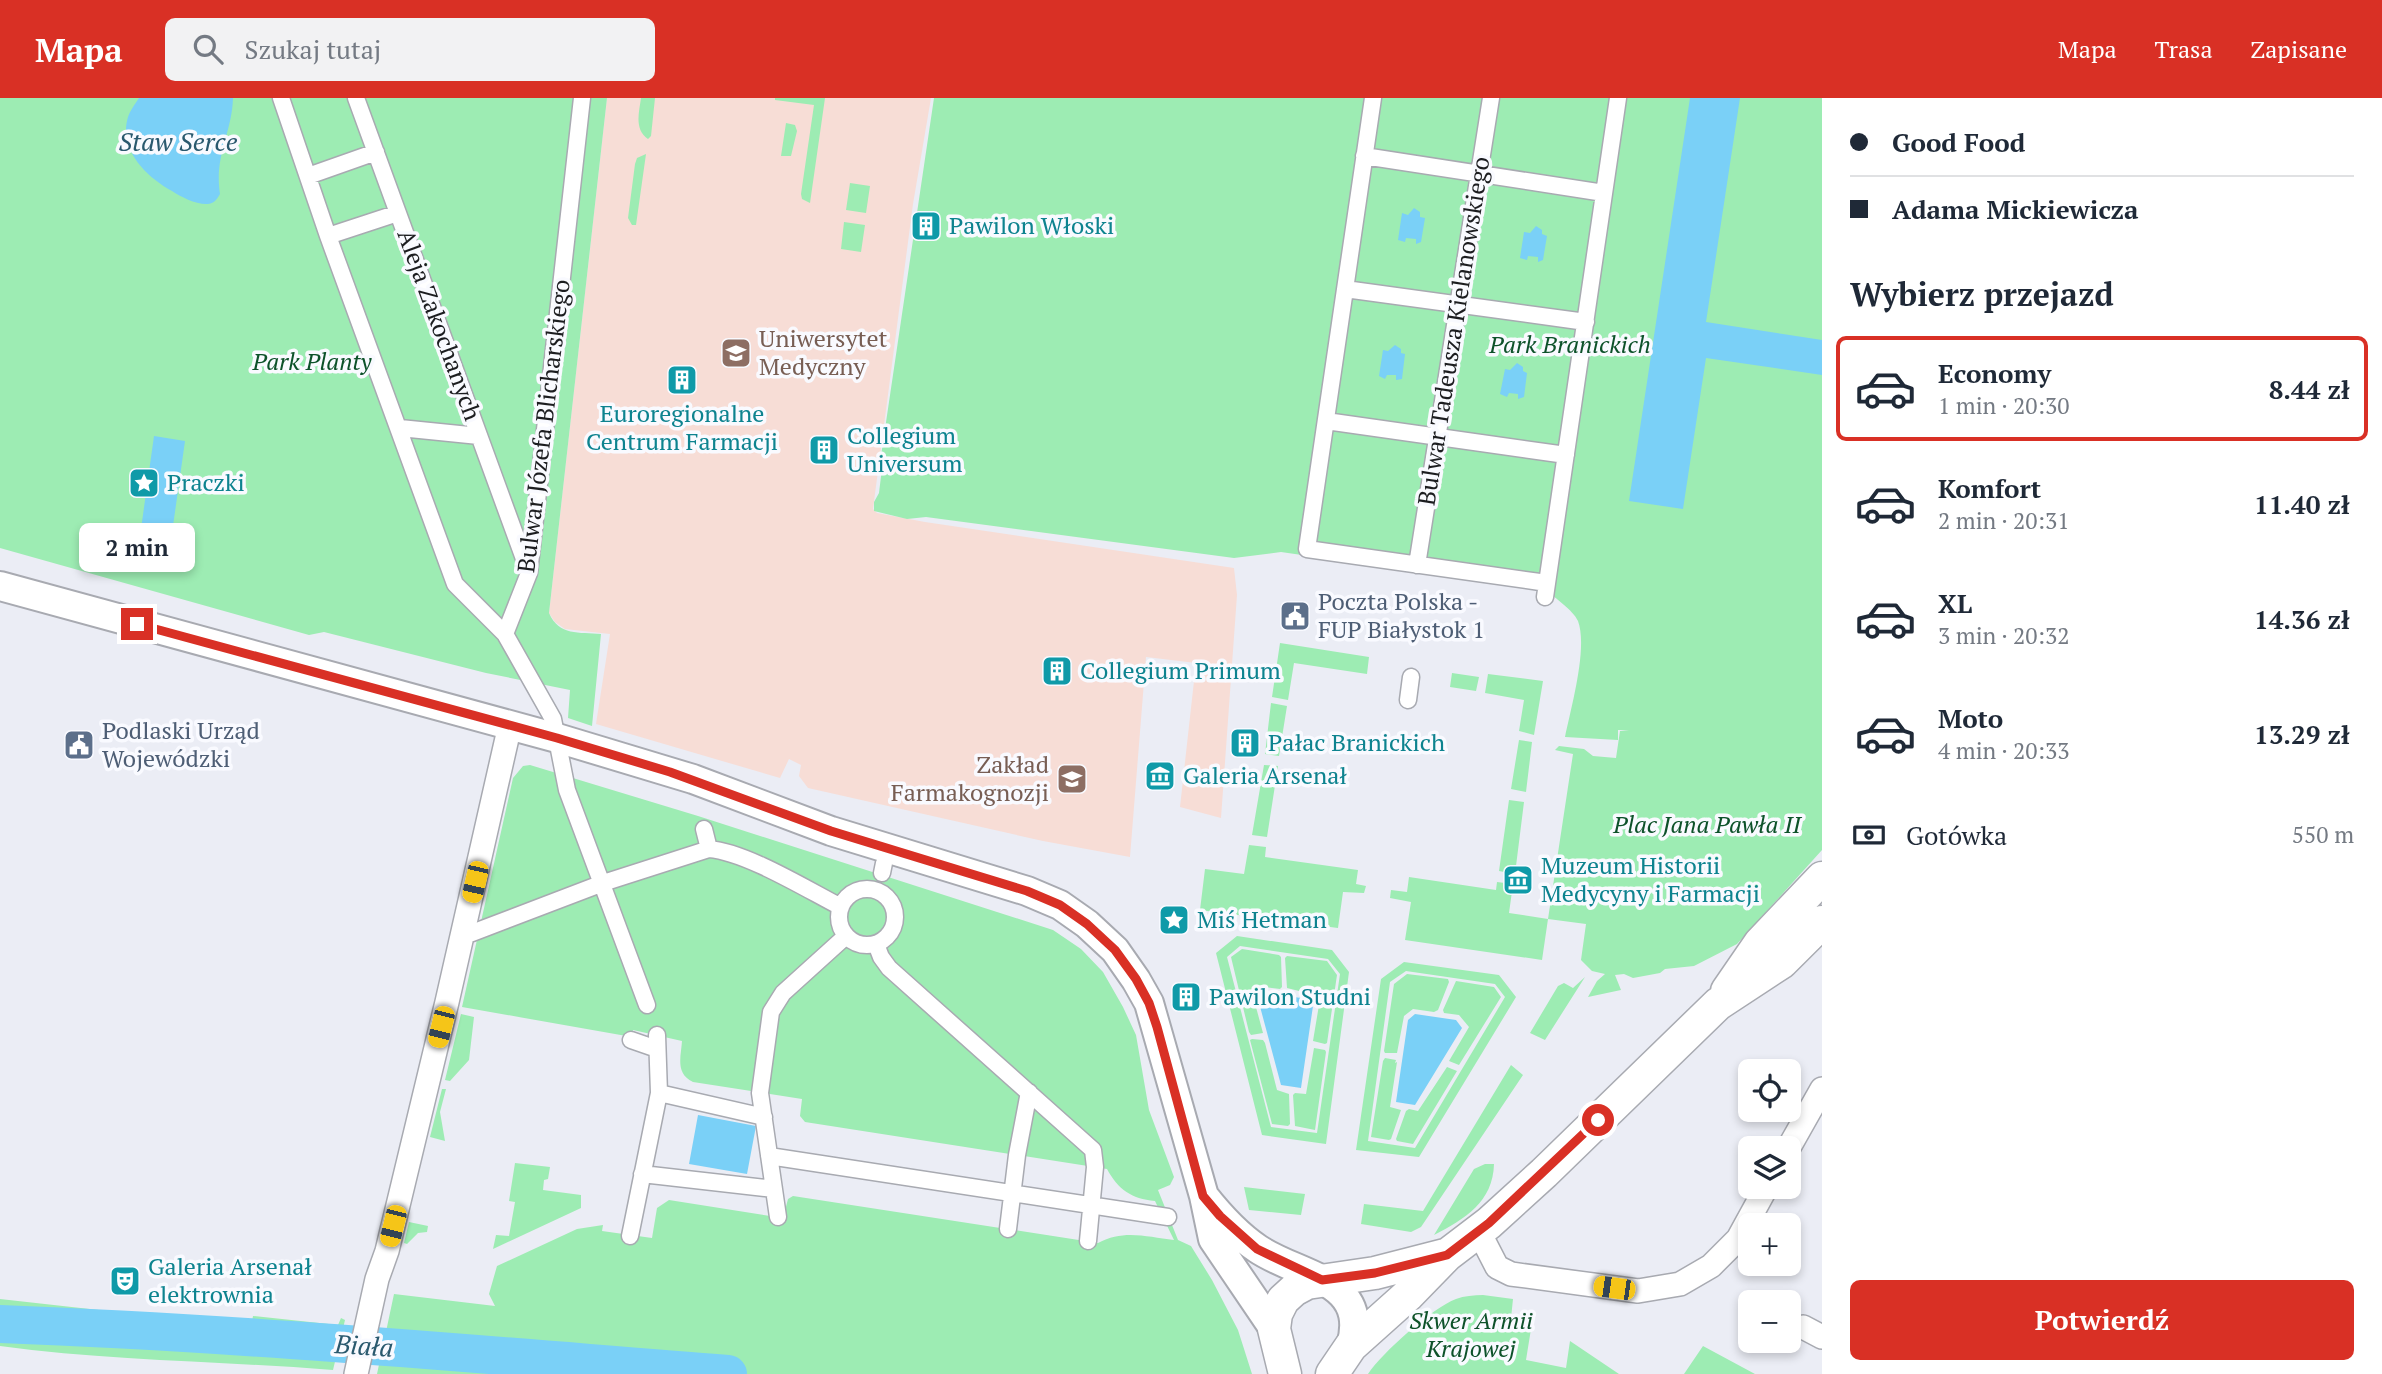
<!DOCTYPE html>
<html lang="pl">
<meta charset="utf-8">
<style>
body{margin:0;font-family:"PT Serif",serif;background:#f2f2f3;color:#1f2937;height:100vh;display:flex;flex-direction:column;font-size:26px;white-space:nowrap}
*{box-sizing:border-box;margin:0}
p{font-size:23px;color:#747a83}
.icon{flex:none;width:38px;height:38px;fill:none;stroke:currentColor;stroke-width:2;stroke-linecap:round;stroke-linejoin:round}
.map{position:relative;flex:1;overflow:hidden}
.side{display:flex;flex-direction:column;background:#fff;width:560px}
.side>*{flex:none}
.hud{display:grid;align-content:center;height:154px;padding:0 28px;background:#fff}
.controls{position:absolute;left:1738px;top:961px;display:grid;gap:14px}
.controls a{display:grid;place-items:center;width:63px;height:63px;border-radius:10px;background:#fff;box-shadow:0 4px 10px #0003;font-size:35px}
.end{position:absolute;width:32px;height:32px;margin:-16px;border:9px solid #d93025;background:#fff;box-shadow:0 0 0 4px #fff}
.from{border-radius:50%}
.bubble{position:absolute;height:49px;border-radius:10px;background:#fff;box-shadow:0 4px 10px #0003;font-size:23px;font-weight:700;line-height:49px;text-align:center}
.car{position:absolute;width:21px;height:42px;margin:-21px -10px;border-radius:9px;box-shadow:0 0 5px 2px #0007;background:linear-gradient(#f5c518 24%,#345 0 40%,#f5c518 0 76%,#345 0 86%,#f5c518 0)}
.hud b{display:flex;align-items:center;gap:24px;height:66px;font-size:26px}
.hud b+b{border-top:2px solid #e0e1e3}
.hud i{width:18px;height:18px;background:#1f2937}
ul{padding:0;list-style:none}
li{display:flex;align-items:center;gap:21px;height:105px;margin:0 14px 10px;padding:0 14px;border:4px solid transparent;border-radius:10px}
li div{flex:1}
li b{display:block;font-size:26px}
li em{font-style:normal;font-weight:700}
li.on{border-color:#d93025}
li>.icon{width:63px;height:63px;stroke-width:1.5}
h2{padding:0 28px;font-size:32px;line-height:84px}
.pay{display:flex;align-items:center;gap:18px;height:77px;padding:0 28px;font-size:26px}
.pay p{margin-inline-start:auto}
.primary-button{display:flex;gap:14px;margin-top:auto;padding:14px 28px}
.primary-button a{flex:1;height:80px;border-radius:10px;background:#d93025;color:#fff;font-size:28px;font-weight:700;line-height:80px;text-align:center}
header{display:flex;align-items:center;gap:42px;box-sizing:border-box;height:98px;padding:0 35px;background:#d93025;color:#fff}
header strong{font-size:33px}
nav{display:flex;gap:38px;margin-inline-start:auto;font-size:24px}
.search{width:490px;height:63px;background:#f2f2f3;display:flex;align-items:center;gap:18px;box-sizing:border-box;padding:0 24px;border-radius:10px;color:#747a83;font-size:26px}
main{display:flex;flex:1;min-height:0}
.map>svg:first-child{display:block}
.education{fill:#f7ddd6}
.green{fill:#9decb3;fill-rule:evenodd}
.water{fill:#7ad0f7}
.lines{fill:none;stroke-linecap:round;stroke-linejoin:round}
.river{stroke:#7ad0f7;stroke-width:38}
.pedestrian-casing{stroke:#a8aab1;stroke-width:19}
.minor-casing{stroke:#a8aab1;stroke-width:26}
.tertiary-casing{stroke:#a8aab1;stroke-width:32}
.secondary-casing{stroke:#a8aab1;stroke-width:35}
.pedestrian{stroke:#fff;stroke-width:16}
.minor{stroke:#fff;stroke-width:23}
.tertiary{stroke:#fff;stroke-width:28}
.secondary{stroke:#fff;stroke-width:32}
.route{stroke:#d93025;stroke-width:9}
.labels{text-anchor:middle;stroke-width:7;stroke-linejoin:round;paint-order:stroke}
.culture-label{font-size:24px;fill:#0d838f;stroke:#f9faff;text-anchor:start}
.street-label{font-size:24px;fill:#1c1d20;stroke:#f9faff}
.education-label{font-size:24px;fill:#785e54;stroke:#f9faff;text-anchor:start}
.park-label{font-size:24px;font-style:italic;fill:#0d522a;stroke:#f9faff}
.service-label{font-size:24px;fill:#4e5e75;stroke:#f9faff;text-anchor:start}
.water-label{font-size:26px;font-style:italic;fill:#2a596e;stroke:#f9faff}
</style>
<header>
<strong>Mapa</strong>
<div class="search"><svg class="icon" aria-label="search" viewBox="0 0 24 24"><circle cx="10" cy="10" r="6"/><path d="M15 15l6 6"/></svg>Szukaj tutaj</div>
<nav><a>Mapa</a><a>Trasa</a><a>Zapisane</a></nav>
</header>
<main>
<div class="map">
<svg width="1822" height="1276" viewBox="0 0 1822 1276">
<rect width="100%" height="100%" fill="#ebedf5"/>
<path class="education" d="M 607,0 L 931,0 L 913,106 L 873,411 L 877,415 L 925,424 L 1234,470 L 1237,497 L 1221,720 L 1180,709 L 1196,565 L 1146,559 L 1130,759 L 1043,743 L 808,690 L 799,678 L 801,667 L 789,661 L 780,680 L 596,626 L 610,536 L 565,531 L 555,524 L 549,515 Z"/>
<path class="green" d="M 0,0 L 607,0 L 549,515 C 559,538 579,534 601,536 L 592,628 L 568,620 L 570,592 L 486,575 L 324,534 L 309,537 L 0,450 Z
M 641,0 L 655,0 L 651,38 L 648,41 C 634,31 639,15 641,0 Z
M 775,0 L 825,0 L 810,105 L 802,101 L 801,96 L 814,7 L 775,2 Z
M 934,0 L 1822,0 L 1822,752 L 1737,846 L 1694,868 L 1665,871 L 1660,875 L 1633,880 L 1624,876 L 1615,877 L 1621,892 L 1588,899 L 1597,883 L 1605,876 L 1592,873 L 1581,862 L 1586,826 L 1548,821 L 1542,862 L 1405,842 L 1411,804 L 1390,800 L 1391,792 L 1407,794 L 1409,779 L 1496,792 L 1497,784 L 1513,786 L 1509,815 L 1548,821 L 1573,656 L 1555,652 L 1559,648 L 1584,651 L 1593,658 L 1616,660 L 1620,633 L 1629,632 L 1618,632 L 1618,642 L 1565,639 C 1571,610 1588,550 1578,523 C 1573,512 1555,500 1546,492 L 1281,454 L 1234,460 L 926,419 L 907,421 L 874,413 L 874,404 L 879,395 L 883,362 L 881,358 Z
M 786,25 L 795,27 L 797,33 L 791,58 L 781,58 Z
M 646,56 L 636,127 L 632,127 L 628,120 L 635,66 L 637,60 Z
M 850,85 L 870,88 L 866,115 L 846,112 Z
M 844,124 L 865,127 L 861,154 L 841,151 Z
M 1280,545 L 1369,559 L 1367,576 L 1294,565 L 1288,602 L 1272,599 Z
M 1452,575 L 1479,579 L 1476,593 L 1450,589 Z
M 1488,576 L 1543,583 L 1534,637 L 1519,633 L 1524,602 L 1485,595 Z
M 1271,605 L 1287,608 L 1279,658 L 1265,656 Z
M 1519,642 L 1532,644 L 1526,694 L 1511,691 Z
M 530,667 L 698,718 L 1053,832 L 1081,851 L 1103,874 L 1123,909 L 1136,937 L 1149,1012 L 1174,1079 L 1170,1087 L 1158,1092 L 1178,1142 L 1191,1148 L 1212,1182 L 1238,1232 L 1252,1276 L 377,1276 L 394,1196 L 495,1208 L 489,1196 L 497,1168 L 577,1131 L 603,1127 L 602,1133 L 652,1140 L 657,1110 L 669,1102 L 783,1120 L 788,1101 L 793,1098 L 1098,1145 C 1124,1131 1147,1139 1174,1142 L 1155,1103 C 1131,1101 1118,1091 1107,1071 L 805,1024 L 800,1018 L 802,1001 L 693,984 C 675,975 681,959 682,943 L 633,932 L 632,939 L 462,909 L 513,680 L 523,668 Z
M 1264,667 L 1278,668 L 1267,739 L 1252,737 Z
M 1509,702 L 1524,704 L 1515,776 L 1499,773 Z
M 1249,747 L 1266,749 L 1265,759 L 1358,772 L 1356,786 L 1366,788 L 1364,795 L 1343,794 L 1338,830 L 1200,812 L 1205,771 L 1244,776 Z
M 1237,838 L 1332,852 L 1349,874 L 1326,1046 L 1262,1037 L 1216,855 ZM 1240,848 L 1328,861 L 1340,876 L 1317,1035 L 1271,1029 L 1227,859 Z
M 1242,851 L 1279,857 L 1281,859 L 1282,889 L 1280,891 L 1264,889 L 1253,898 L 1263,935 L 1251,937 L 1249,934 L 1231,859 Z
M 1287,858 L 1327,863 L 1337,877 L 1327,945 L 1325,946 L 1313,943 L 1319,907 L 1311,896 L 1287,890 L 1285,860 Z
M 1404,864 L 1499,877 L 1516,899 L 1419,1059 L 1356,1052 L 1381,881 ZM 1406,873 L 1495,886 L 1505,899 L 1415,1050 L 1368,1043 L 1390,884 Z
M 1407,876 L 1448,881 L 1449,884 L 1438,912 L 1434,914 L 1413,911 L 1404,918 L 1397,955 L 1385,955 L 1384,953 L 1394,886 Z
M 1585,879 L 1545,942 L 1530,935 L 1558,888 L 1564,885 L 1573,890 Z
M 1456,883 L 1494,889 L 1501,899 L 1459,967 L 1449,963 L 1469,929 L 1459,917 L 1444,915 L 1443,912 Z
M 461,916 L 474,919 L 469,962 L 450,983 L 445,982 Z
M 1252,941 L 1263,942 L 1265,945 L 1277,992 L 1289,996 L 1290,1026 L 1288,1028 L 1272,1026 L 1250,942 Z
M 1314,950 L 1325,952 L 1326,954 L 1315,1032 L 1295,1028 L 1293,997 L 1295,995 L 1306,996 Z
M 1385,960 L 1396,962 L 1395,965 L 1397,964 L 1390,1009 L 1401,1012 L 1391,1041 L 1389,1042 L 1371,1039 L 1383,963 Z
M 1511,967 L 1523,977 L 1421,1129 L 1411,1134 L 1361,1126 L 1364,1106 L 1423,1113 Z
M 1447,969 L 1457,973 L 1413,1046 L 1397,1043 L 1396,1041 L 1406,1013 L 1409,1011 L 1418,1013 Z
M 442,991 L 446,991 L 440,1014 L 445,1043 L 430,1039 Z
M 515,1065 L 550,1069 L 548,1081 L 544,1082 L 543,1092 L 581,1097 L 581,1110 L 493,1151 L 496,1137 L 509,1138 L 515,1104 L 509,1103 Z
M 1485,1066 L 1494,1066 C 1493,1104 1465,1121 1434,1137 L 1474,1071 Z
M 1244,1089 L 1305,1096 L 1301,1117 L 1249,1112 Z
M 409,1124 L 428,1128 L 427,1134 L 418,1135 L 407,1146 L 404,1145 Z
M 1483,1197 L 1513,1201 L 1510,1230 L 1531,1231 L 1526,1262 L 1566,1270 L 1570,1243 L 1619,1276 L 1368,1276 C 1382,1255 1432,1210 1456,1201 C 1464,1198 1474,1197 1483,1197 Z
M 0,1201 L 251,1229 L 253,1218 L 338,1227 L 341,1220 L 345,1222 L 333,1272 C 222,1263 110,1263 0,1248 Z
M 1703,1248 L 1755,1276 L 1684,1276 Z"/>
<path class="water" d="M 139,0 L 233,0 C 232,35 214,58 220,96 C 217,101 215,105 208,106 C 197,107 181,99 172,93 C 147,79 118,52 128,19 C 130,13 135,6 139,0 Z
M 1690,0 L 1740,0 L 1706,224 L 1822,242 L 1822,277 L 1706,260 L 1683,411 L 1629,403 Z
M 1414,110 L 1420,114 L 1420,119 L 1425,120 L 1421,144 L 1416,146 L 1416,141 L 1406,140 L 1405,144 L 1398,142 L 1402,115 L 1408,117 Z
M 1536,128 L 1542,132 L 1542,136 L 1547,138 L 1543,162 L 1538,164 L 1538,159 L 1528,158 L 1527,162 L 1520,160 L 1524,134 L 1530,135 Z
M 1395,247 L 1401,251 L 1401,255 L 1405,256 L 1402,281 L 1396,282 L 1396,277 L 1387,277 L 1385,281 L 1379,278 L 1383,252 L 1388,253 Z
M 1517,265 L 1523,269 L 1523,273 L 1527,275 L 1524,299 L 1518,301 L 1518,296 L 1509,295 L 1507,299 L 1500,296 L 1505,271 L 1510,272 Z
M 154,338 L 185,343 L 172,435 L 141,431 Z
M 1266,895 L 1308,901 L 1313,908 L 1301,990 L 1281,987 L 1258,901 Z
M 1415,916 L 1456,922 L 1462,930 L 1415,1007 L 1396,1004 L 1408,922 Z
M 698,1017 L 756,1028 L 747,1076 L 689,1066 Z"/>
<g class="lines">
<path class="river" d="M 0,1226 C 243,1235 485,1257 728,1276"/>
<g class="pedestrian-casing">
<path id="pedestrian" d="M 281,0 L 328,138 L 455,486 L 505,536 L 553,621 L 567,692 L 647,907
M 356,0 L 527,469
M 1373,0 L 1307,451 L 1547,485
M 1364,58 L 1604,95
M 308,78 L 376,54
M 328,138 L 398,115
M 1345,191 L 1586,224
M 1326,323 L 1566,357
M 400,330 L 479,338
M 1417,467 L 1491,0
M 1545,499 L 1618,0
M 505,536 L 529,475 L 582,0
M 1408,602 L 1411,579
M 704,731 L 709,751
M 882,775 L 884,765
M839 819a28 28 0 1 1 56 0a28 28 0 1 1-56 0Z
M 472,835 L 603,785 L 709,751 C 746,754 806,791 841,809
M 876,846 L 881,859 L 889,870 L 1093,1052 L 1095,1069 L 1088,1143
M 631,942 L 657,951
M 659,995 L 764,1019
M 769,1058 L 1168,1119
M 642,1076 L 774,1091
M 778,1119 L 760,995 L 771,914 L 783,895 L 846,838
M 1008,1131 L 1017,1057 L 1029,994
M 630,1138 L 659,995 L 657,937"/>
</g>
<g class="minor-casing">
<path id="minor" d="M 1788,1051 L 1822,991
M 1479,1134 L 1497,1169 L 1511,1176 L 1638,1193 L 1680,1186 L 1711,1168 L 1738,1141 L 1767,1088
M 1803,1229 L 1822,1239
M 356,1276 L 377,1181 L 387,1153 L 447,904 L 510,627"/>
</g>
<g class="tertiary-casing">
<path id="tertiary" d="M 0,488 L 557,640 L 693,681 L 831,733 L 1027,793 L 1060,807 L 1087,826 L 1115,852 L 1136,882 L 1149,905 L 1204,1098 L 1213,1141 L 1274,1231
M 1204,1098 C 1219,1117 1237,1137 1258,1151 C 1300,1179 1370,1181 1351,1248"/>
</g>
<g class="secondary-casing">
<path id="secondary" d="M 1727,893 L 1760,845 L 1822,780
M 1285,1276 L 1274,1231 L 1276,1216 L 1283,1202 L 1294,1192 L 1307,1185 L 1375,1175 L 1445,1157
M 1332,1276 L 1351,1248 L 1408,1197 L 1447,1157 L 1489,1125 L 1544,1075 L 1718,906 L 1782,864 L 1822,824"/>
</g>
<use href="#pedestrian" class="pedestrian"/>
<use href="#minor" class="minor"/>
<use href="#tertiary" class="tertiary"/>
<use href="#secondary" class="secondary"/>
</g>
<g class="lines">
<path class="route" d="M 137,526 L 557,640 L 670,674 L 831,733 L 1027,793 L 1060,807 L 1087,826 L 1115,852 L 1136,881 L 1149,905 L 1157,929 L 1203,1098 L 1220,1118 L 1257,1151 L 1322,1182 L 1375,1175 L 1447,1157 L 1489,1125 L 1598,1022"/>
</g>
<defs>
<g id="building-square" transform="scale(1.575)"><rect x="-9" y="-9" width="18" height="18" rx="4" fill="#0f9aa8" stroke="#f9faff"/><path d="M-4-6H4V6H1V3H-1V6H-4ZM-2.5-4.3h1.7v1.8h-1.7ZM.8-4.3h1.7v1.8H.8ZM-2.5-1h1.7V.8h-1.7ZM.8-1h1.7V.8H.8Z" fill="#fff"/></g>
<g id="university-square" transform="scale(1.575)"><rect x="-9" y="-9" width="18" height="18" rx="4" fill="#8d6e63" stroke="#f9faff"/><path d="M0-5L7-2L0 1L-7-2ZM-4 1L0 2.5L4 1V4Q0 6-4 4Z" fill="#fff"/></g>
<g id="sight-square" transform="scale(1.575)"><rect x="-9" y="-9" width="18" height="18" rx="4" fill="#0f9aa8" stroke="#f9faff"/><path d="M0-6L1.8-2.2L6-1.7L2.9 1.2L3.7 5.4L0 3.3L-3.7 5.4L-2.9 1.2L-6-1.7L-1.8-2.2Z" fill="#fff"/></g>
<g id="civic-square" transform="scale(1.575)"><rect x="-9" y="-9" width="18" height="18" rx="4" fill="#5c6f8a" stroke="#f9faff"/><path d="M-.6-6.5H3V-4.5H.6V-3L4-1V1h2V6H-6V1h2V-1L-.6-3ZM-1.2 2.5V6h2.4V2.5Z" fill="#fff"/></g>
<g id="museum-square" transform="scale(1.575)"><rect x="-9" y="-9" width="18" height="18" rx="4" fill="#0f9aa8" stroke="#f9faff"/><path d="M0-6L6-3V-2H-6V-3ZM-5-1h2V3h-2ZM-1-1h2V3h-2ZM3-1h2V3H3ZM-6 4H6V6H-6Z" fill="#fff"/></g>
<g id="theatre-square" transform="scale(1.575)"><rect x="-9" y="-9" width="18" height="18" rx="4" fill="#0f9aa8" stroke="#f9faff"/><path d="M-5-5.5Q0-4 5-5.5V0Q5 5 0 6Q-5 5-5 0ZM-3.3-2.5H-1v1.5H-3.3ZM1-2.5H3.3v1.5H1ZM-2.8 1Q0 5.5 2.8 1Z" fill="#fff"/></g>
</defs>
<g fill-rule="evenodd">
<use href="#building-square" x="926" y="128"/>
<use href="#university-square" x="736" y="255"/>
<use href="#building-square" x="682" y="282"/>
<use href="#building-square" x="824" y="352"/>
<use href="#sight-square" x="144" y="385"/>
<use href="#civic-square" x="1295" y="518"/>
<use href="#building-square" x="1057" y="573"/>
<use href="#building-square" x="1245" y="645"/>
<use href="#civic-square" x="79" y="647"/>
<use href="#museum-square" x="1160" y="678"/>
<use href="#university-square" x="1072" y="681"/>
<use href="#museum-square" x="1518" y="782"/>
<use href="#sight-square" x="1174" y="822"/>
<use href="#building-square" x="1186" y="899"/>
<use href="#theatre-square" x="125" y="1183"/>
</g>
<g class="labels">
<g class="culture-label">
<text x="949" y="136">Pawilon Włoski</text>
<text x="682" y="324" text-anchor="middle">Euroregionalne<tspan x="682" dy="28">Centrum Farmacji</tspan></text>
<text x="847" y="346">Collegium<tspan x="847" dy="28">Universum</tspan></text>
<text x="167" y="393">Praczki</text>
<text x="1080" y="581">Collegium Primum</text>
<text x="1268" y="653">Pałac Branickich</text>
<text x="1183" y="686">Galeria Arsenał</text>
<text x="1541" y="776">Muzeum Historii<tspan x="1541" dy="28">Medycyny i Farmacji</tspan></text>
<text x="1197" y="830">Miś Hetman</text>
<text x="1209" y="907">Pawilon Studni</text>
<text x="148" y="1177">Galeria Arsenał<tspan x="148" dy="28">elektrownia</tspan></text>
</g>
<g class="street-label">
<text transform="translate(439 227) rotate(70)" y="8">Aleja Zakochanych</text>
<text transform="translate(1454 233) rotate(-81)" y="8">Bulwar Tadeusza Kielanowskiego</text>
<text transform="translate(544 328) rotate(-83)" y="8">Bulwar Józefa Blicharskiego</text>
</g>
<g class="education-label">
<text x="759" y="249">Uniwersytet<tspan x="759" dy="28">Medyczny</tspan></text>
<text x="1049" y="675" text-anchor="end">Zakład<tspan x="1049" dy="28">Farmakognozji</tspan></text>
</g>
<g class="park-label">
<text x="1570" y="255">Park Branickich</text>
<text x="312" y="272">Park Planty</text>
<text x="1707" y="735">Plac Jana Pawła II</text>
<text x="1471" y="1231">Skwer Armii<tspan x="1471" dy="28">Krajowej</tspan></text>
</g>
<g class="service-label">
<text x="1318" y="512">Poczta Polska -<tspan x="1318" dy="28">FUP Białystok 1</tspan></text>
<text x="102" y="641">Podlaski Urząd<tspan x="102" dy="28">Wojewódzki</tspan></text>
</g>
<g class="water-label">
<text x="178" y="53">Staw Serce</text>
<text transform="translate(364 1248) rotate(4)" y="9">Biała</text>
</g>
</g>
</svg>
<div class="controls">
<a><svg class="icon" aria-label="locate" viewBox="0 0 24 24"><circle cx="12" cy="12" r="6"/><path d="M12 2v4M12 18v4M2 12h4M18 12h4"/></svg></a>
<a><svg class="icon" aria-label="layers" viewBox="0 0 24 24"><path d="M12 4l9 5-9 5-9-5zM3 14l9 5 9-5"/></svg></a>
<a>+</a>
<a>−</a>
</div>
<i class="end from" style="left:1598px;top:1022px"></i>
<i class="end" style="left:137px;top:526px"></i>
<div class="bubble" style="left:79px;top:425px;width:116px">2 min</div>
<i class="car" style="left:475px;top:784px;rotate:193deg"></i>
<i class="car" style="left:441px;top:929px;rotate:194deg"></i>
<i class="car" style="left:393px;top:1128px;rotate:194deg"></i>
<i class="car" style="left:1614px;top:1190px;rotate:278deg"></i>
</div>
<section class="side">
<div class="hud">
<b><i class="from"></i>Good Food</b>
<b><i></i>Adama Mickiewicza</b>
</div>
<h2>Wybierz przejazd</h2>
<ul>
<li class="on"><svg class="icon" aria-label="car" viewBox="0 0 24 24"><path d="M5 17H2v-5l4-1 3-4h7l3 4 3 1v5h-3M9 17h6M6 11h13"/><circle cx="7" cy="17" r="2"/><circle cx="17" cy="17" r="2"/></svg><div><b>Economy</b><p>1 min · 20:30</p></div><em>8.44 zł</em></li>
<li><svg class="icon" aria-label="car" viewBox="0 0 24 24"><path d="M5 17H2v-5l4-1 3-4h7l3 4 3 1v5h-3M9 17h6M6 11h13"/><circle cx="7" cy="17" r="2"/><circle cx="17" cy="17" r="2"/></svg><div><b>Komfort</b><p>2 min · 20:31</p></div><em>11.40 zł</em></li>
<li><svg class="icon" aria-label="car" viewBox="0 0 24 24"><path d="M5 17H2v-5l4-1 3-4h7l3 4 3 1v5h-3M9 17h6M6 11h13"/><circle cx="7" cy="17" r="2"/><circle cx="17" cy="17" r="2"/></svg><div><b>XL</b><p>3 min · 20:32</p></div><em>14.36 zł</em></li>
<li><svg class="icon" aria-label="car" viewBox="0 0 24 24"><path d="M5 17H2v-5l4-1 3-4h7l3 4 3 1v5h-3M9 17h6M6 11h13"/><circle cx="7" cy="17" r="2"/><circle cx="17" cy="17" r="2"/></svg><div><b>Moto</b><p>4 min · 20:33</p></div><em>13.29 zł</em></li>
</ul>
<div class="pay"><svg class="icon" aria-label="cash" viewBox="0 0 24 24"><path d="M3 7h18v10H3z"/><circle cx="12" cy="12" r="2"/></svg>Gotówka<p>550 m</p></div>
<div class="primary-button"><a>Potwierdź</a></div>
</section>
</main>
